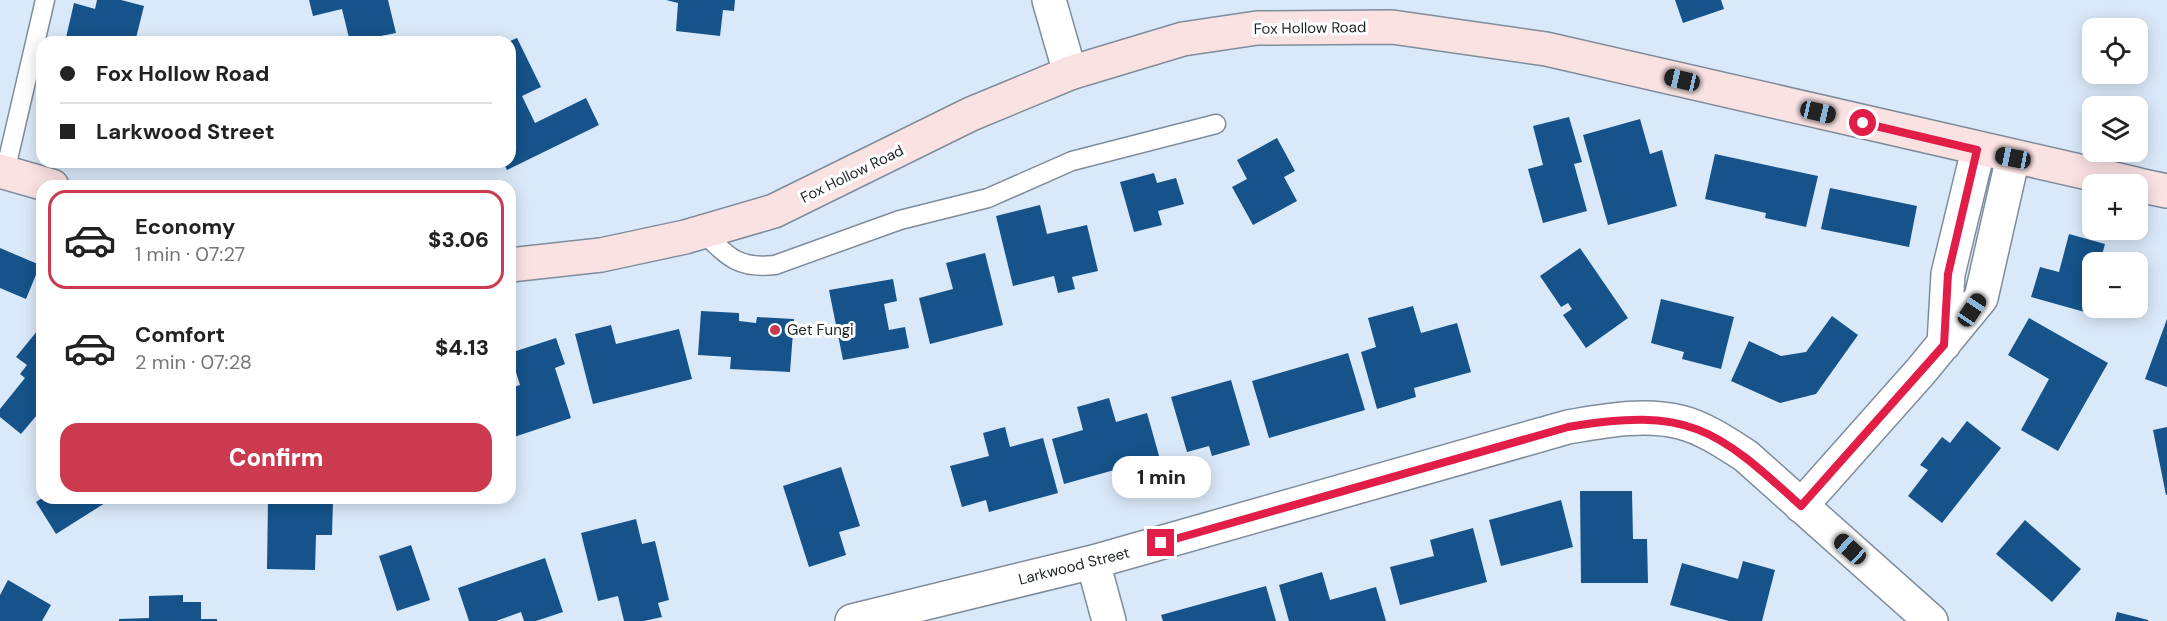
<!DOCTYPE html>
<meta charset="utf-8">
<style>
body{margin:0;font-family:"DM Sans",sans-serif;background:#f2f2f2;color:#222;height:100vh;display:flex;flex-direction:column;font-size:22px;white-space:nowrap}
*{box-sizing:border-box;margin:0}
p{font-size:20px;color:#767676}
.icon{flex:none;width:33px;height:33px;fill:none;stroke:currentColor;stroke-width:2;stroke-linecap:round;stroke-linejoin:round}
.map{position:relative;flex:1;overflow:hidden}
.side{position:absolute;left:36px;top:180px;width:480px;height:324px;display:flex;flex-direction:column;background:#fff;border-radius:18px;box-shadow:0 3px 15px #0003}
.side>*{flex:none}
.guide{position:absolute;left:36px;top:36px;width:480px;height:132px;border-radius:18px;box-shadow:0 3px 15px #0003;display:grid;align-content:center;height:132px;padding:0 24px;background:#fff}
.fabs{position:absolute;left:2082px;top:18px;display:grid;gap:12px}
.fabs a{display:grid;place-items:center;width:66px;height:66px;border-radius:12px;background:#fff;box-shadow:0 3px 15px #0003;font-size:30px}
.end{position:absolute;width:27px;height:27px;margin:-14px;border:8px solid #e11d48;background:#fff;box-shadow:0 0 0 3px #fff}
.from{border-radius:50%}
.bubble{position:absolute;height:42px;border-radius:18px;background:#fff;box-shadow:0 3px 15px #0003;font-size:20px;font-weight:800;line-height:42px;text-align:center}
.car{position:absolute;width:18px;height:36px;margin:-18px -9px;border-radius:8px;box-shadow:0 0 4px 2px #0007;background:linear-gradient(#222 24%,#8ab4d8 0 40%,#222 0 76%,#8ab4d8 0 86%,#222 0)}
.guide b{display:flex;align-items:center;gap:21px;height:57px;font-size:22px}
.guide b+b{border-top:2px solid #e0e0e0}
.guide i{width:15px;height:15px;background:#222}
ul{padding:10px 0 0;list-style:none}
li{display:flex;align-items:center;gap:18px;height:99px;margin:0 12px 9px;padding:0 12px;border:3px solid transparent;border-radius:18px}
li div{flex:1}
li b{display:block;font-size:22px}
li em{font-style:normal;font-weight:800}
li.active{border-color:#cb3a4e}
li>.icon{width:54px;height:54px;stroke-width:1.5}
.primary-button{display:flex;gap:12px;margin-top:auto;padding:12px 24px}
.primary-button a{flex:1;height:69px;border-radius:18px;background:#cb3a4e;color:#fff;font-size:24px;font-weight:800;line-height:69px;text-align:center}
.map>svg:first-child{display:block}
.building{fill:#15538a}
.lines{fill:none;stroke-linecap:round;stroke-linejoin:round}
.lane-casing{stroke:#7e8c9b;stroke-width:21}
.street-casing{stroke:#7e8c9b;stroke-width:36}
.secondary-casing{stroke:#7e8c9b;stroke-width:36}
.lane{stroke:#fff;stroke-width:18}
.street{stroke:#fff;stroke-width:33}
.secondary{stroke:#fae2e3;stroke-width:33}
.route{stroke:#e11d48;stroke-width:8}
.poi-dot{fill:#cb3a4e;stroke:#fff;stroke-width:2}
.labels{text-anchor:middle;stroke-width:6;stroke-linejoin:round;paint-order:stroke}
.street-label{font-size:15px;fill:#1d2228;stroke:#fff}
.poi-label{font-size:15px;fill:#1d2228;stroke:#fff;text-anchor:start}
</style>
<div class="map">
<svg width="2167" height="621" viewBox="0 0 2167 621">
<rect width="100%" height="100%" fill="#dae9f9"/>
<path class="building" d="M 97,0 L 121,0 L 144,6 L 135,42 L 65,42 L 74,3 L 95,9 Z
M 309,0 L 388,0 L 396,33 L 350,42 L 342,9 L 313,16 Z
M 666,0 L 735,0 L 734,11 L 723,10 L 720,36 L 676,31 L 678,3 Z
M 1675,0 L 1721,0 L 1724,9 L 1683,23 Z
M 517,38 L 541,87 L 522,96 L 535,123 L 586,98 L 599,125 L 507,170 L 503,162 L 510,162 L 510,41 Z
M 1569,117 L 1582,162 L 1574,164 L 1587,211 L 1543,223 L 1528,169 L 1543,165 L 1533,126 Z
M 1640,119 L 1650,154 L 1662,150 L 1677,206 L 1608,225 L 1583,135 Z
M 1277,138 L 1295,171 L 1284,177 L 1297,201 L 1253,225 L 1232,187 L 1247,179 L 1237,160 Z
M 1715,154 L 1818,176 L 1806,227 L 1765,218 L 1766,213 L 1705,199 Z
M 1154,173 L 1157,183 L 1176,178 L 1184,204 L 1158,211 L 1162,225 L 1134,232 L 1120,182 Z
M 1830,188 L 1917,206 L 1909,247 L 1821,229 Z
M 1040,205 L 1047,234 L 1087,225 L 1098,271 L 1072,277 L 1075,289 L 1058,293 L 1054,276 L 1013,286 L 996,216 Z
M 2069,234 L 2105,244 L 2100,262 L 2092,262 L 2092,308 L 2109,308 L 2106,318 L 2031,297 L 2040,267 L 2059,272 Z
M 0,248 L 40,265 L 26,299 L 0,288 Z
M 1580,248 L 1628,318 L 1586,348 L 1563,315 L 1572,309 L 1568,303 L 1561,307 L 1540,276 Z
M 985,253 L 1003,325 L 930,344 L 919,298 L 953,289 L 946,263 Z
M 893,279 L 897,301 L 884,304 L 889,330 L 905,327 L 909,348 L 843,360 L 829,290 Z
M 1661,299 L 1734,317 L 1721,369 L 1682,359 L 1684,352 L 1651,343 Z
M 1413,306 L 1421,333 L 1457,323 L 1471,372 L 1414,388 L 1416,397 L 1377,409 L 1361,352 L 1376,347 L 1368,318 Z
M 701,311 L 739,313 L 739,321 L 756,323 L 757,317 L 794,319 L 790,372 L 730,369 L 731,357 L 698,355 Z
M 1832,316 L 1858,335 L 1816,394 L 1780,403 L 1731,381 L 1749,341 L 1781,356 L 1806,352 Z
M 2029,318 L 2108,363 L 2058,451 L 2021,430 L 2049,379 L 2008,355 Z
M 2167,319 L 2167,387 L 2145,379 Z
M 42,325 L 42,409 L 21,434 L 0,417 L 0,409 L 25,378 L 20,374 L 27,365 L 16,357 Z
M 611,325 L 616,344 L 679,329 L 692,379 L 593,404 L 575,334 Z
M 556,338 L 565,364 L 555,368 L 571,418 L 511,438 L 510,388 L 520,385 L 510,353 Z
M 1348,353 L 1365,410 L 1269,438 L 1252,381 Z
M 1231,380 L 1250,445 L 1212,456 L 1209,446 L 1187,452 L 1171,397 Z
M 1109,398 L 1116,422 L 1147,413 L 1163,470 L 1121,481 L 1118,469 L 1064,484 L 1052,439 L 1083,430 L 1077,407 Z
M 1967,421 L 2001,448 L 1942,523 L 1908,496 L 1928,470 L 1920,465 L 1942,437 L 1950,443 Z
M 1005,427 L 1010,447 L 1043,438 L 1058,493 L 989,512 L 986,500 L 962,507 L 950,466 L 989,456 L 983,433 Z
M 2167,427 L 2167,495 L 2166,495 L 2153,430 Z
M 841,467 L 860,526 L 839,532 L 846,555 L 809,567 L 783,486 Z
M 1580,491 L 1632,491 L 1633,539 L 1647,539 L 1648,583 L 1581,583 Z
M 42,498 L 113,498 L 56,534 L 36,502 Z
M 1561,500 L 1573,547 L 1501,566 L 1489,520 Z
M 268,501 L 333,502 L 332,535 L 316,535 L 315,570 L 267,569 Z
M 636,519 L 642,544 L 655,541 L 669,600 L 658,603 L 662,617 L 644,621 L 624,621 L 618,596 L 598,601 L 581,533 Z
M 2025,520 L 2081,569 L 2052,602 L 1996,554 Z
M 1473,528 L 1487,582 L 1400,605 L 1390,567 L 1434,556 L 1430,540 Z
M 411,545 L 430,600 L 397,611 L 379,556 Z
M 545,558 L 563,612 L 536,621 L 524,621 L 521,612 L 496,621 L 469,621 L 458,588 Z
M 1743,561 L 1775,570 L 1762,621 L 1729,621 L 1670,605 L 1682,563 L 1738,579 Z
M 1322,572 L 1330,600 L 1376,587 L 1386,621 L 1289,621 L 1279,585 Z
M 8,580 L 51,605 L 42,621 L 0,621 L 0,595 Z
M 1266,586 L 1276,621 L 1163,621 L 1161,615 Z
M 183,595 L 183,602 L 201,602 L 201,619 L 217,619 L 217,621 L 119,621 L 119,619 L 149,618 L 149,596 Z
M 2117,612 L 2148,620 L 2148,621 L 2115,621 Z"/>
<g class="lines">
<g class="lane-casing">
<path id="lane" d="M 5,172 L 45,0
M 703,232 C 728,257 738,269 775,265 L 900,220 L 988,198 L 1072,161 L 1216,124"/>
</g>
<g class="street-casing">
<path id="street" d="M 1049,0 L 1070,73
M 1944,344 L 1948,274 L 1978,150
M 1801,506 L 1921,371 L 1981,298 L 2013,157
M 1093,562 L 1109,621
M 852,621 L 1093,562 L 1568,427 C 1604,421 1644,413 1680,422 C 1704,428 1726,443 1746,456 L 1931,621"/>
</g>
<g class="secondary-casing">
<path id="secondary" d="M 0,171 L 52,186
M 2138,185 L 2167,191
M 510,265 L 601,255 L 685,237 L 774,211 L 971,114 L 1070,73 L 1183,39 L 1257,28 L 1392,27 L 1546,49 L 2136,184"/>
</g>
<use href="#lane" class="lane"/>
<use href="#street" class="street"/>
<use href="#secondary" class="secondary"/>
</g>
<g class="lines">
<path class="route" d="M 1161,543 L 1568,427 C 1688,407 1715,427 1801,506 L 1944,345 L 1948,274 L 1977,150 L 1863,123"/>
</g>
<circle class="poi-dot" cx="775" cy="330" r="6"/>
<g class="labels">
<g class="street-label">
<text transform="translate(1310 28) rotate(-1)" y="5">Fox Hollow Road</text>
<text transform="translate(852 174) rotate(-26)" y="5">Fox Hollow Road</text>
<text transform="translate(1074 566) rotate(-14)" y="5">Larkwood Street</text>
</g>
<g class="poi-label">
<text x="787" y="335">Get Fungi</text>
</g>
</g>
</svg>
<div class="fabs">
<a><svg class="icon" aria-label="locate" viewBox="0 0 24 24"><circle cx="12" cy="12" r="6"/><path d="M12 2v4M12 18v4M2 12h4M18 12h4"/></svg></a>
<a><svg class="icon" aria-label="layers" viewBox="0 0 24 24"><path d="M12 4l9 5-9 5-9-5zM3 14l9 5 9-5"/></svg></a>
<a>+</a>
<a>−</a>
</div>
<i class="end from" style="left:1863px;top:123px"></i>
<i class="end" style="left:1161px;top:543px"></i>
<div class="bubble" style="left:1112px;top:456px;width:99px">1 min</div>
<i class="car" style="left:1682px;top:80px;rotate:283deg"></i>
<i class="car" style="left:1818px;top:112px;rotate:103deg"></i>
<i class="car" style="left:2013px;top:158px;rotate:281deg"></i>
<i class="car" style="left:1972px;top:310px;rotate:34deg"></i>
<i class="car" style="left:1850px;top:549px;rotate:312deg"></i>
<div class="guide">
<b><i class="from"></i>Fox Hollow Road</b>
<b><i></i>Larkwood Street</b>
</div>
<section class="side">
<ul>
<li class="active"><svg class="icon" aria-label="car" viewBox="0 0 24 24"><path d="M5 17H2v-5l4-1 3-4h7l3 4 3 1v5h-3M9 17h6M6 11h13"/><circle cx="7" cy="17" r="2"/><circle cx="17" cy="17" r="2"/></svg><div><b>Economy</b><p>1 min · 07:27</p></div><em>$3.06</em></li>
<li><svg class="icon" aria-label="car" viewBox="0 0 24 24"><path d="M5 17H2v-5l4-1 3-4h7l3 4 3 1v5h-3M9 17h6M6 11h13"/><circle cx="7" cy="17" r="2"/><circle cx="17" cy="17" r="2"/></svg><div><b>Comfort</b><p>2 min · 07:28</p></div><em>$4.13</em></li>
</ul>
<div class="primary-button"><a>Confirm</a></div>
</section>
</div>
